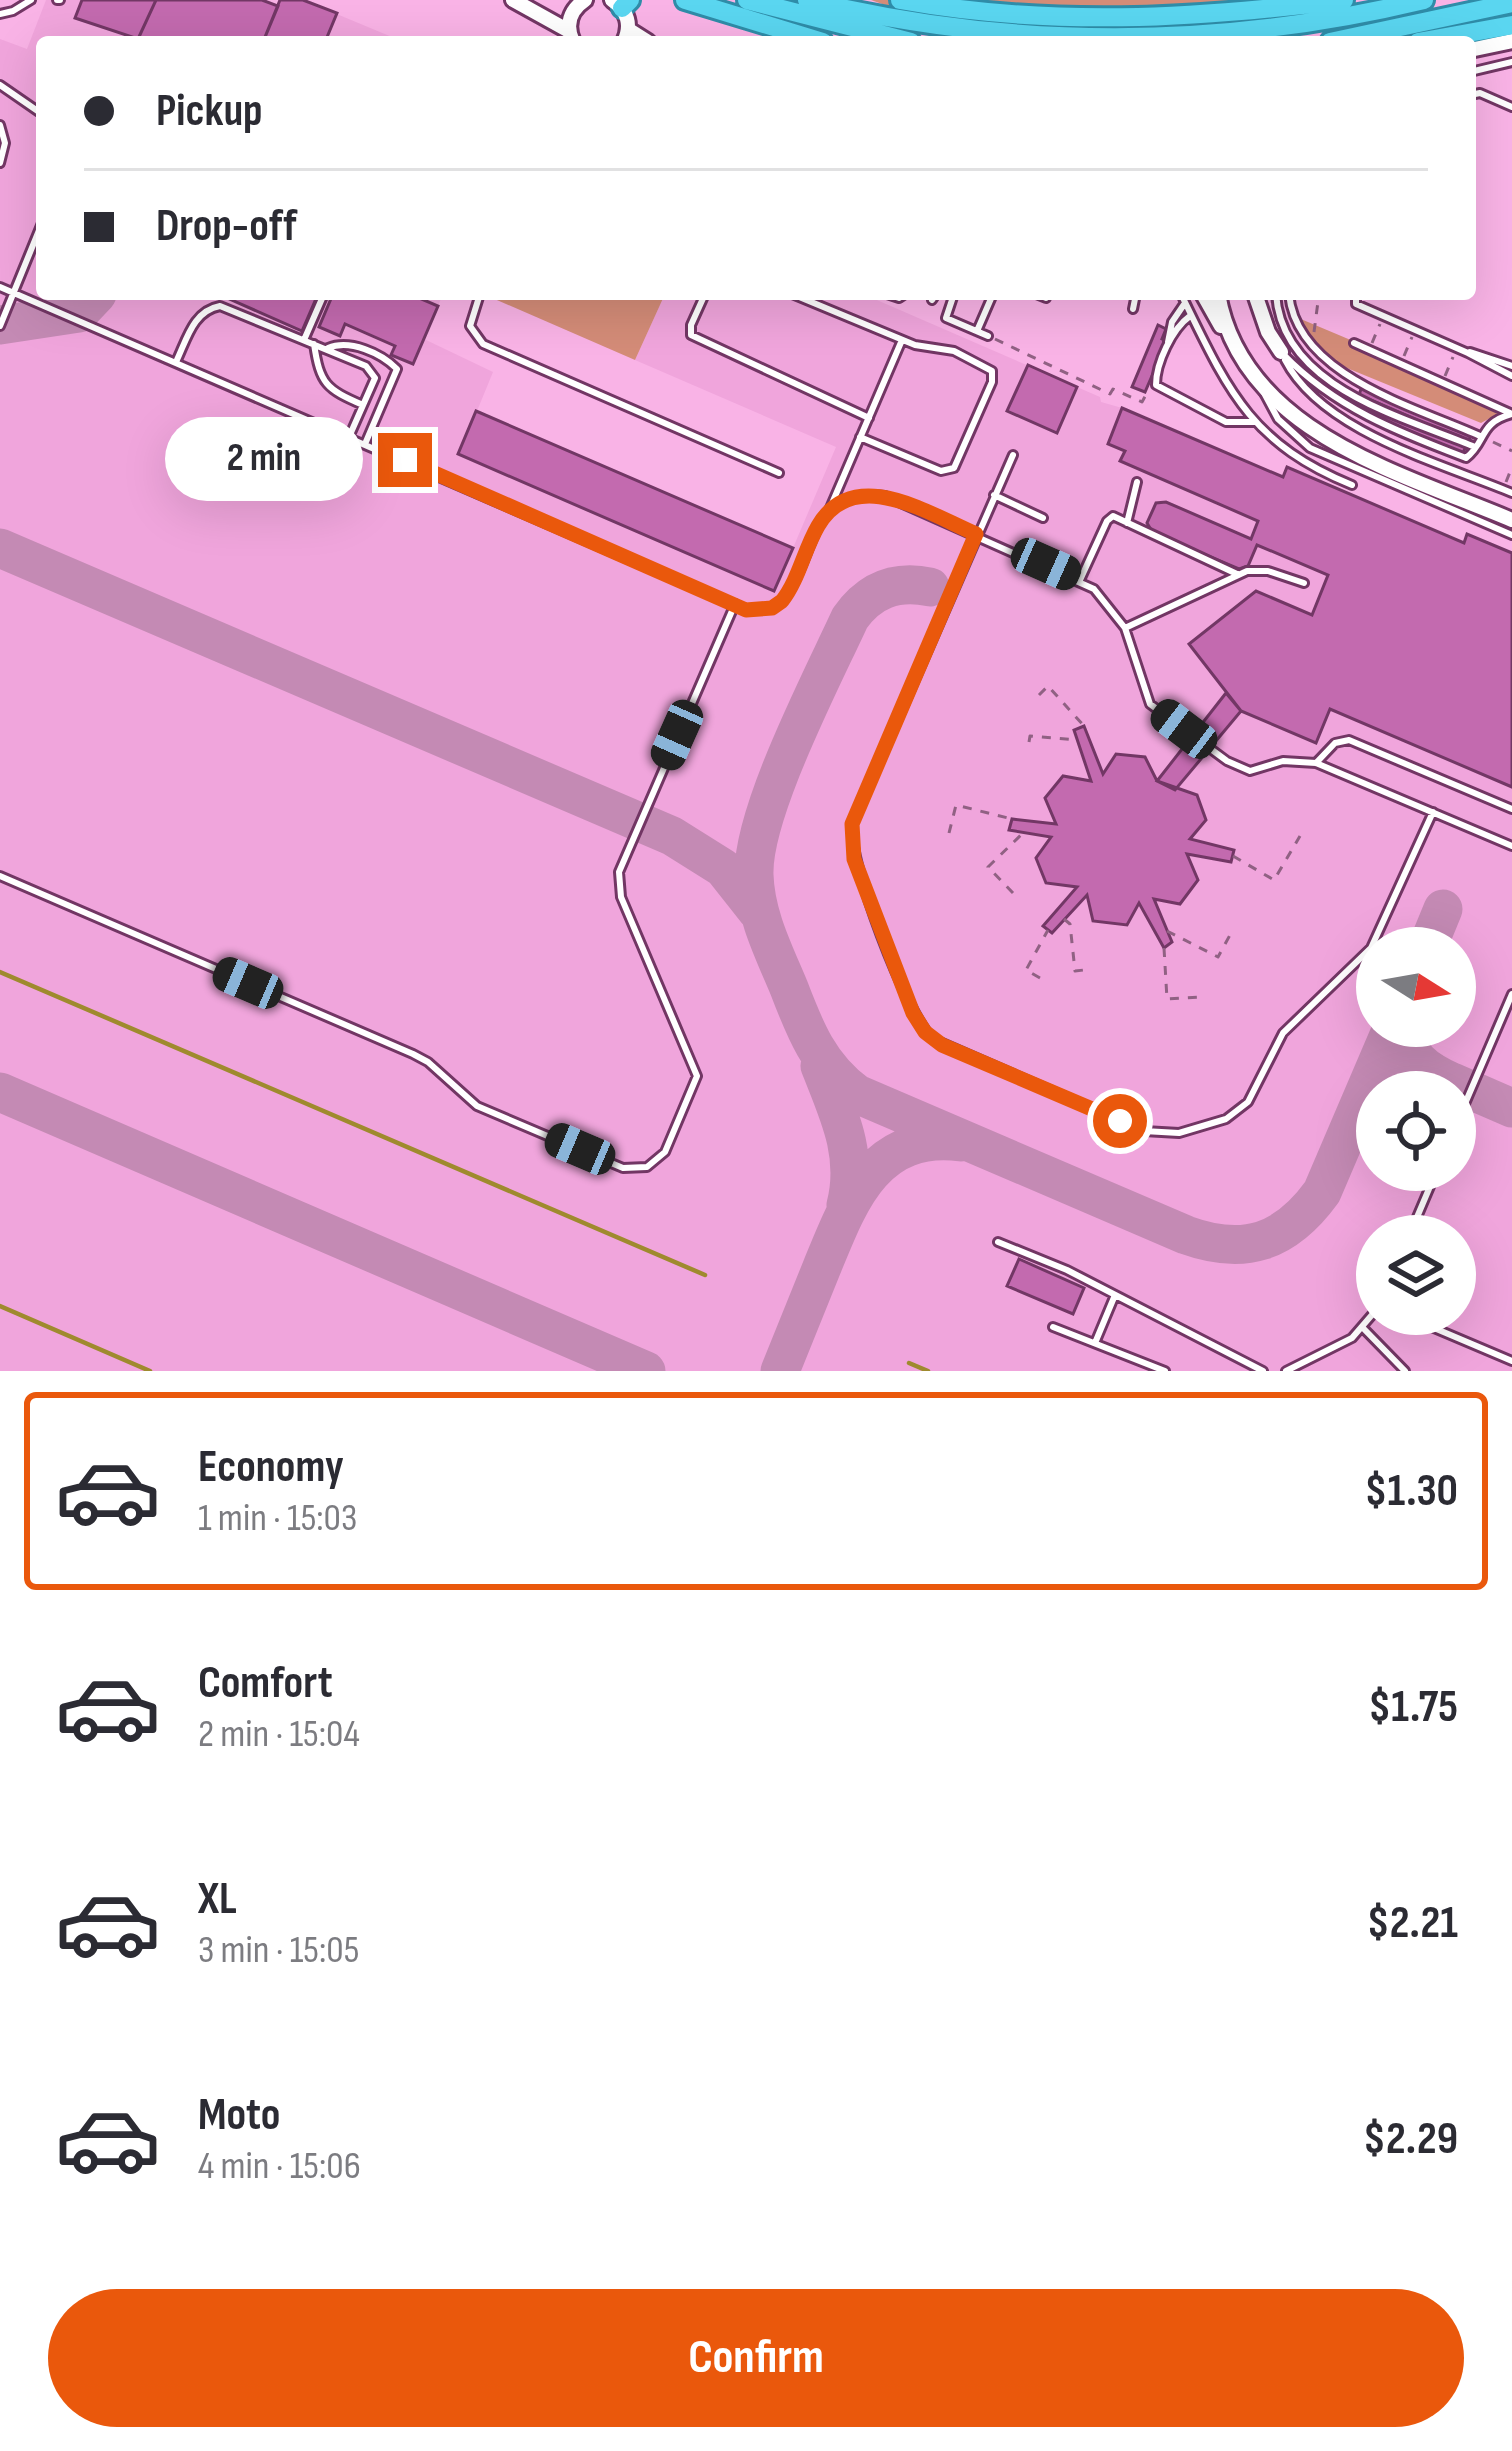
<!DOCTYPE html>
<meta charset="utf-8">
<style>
body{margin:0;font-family:"Sofia Sans Condensed",sans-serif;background:#f7f7f7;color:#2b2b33;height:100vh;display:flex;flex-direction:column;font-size:45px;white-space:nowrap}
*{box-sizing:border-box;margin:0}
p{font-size:39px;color:#7c7c81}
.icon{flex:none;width:66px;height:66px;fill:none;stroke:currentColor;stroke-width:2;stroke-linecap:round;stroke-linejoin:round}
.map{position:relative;height:1371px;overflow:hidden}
.drawer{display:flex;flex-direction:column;background:#fff;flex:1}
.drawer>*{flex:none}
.hud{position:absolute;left:36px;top:36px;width:1440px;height:264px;border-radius:12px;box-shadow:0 12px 48px #0002;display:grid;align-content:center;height:264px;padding:0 48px;background:#fff}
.needle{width:78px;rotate:101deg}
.tools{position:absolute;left:1356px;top:927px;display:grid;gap:24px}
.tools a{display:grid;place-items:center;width:120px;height:120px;border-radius:50%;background:#fff;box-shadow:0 12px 48px #0002;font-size:60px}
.end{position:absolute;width:54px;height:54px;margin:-27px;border:15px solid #ea580c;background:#fff;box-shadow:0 0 0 6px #fff}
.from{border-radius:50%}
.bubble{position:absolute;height:84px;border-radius:42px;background:#fff;box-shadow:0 12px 48px #0002;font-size:39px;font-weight:700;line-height:84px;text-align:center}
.car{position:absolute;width:36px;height:72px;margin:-36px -18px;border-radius:15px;box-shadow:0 0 9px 3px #0007;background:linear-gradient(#222 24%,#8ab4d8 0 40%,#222 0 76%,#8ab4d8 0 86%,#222 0)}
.hud b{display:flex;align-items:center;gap:42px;height:114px;font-size:45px}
.hud b+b{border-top:3px solid #e1e1e2}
.hud i{width:30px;height:30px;background:#2b2b33}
ul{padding:21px 0 0;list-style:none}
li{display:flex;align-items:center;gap:36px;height:198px;margin:0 24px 18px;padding:0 24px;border:6px solid transparent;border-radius:12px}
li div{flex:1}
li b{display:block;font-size:45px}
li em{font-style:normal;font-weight:700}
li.selected{border-color:#ea580c}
li>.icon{width:108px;height:108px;stroke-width:1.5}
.cta{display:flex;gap:24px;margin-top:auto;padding:24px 48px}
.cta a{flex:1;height:138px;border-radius:72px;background:#ea580c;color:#fff;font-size:48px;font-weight:700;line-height:138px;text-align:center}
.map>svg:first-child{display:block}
.built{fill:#f0a5dc;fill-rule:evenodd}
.green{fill:#d48c78}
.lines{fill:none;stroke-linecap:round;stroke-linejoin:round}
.stream{stroke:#9f8a2e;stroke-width:4.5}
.taxiway{stroke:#c48ab4;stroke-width:39}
.building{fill:#c36aaf;stroke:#723765;stroke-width:3}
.service-casing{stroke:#723664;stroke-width:12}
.tertiary-casing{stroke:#723664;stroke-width:20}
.trunk-casing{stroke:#2f8ca8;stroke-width:24}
.path{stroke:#906183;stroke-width:3;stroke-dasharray:9 9;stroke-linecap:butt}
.service{stroke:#fff;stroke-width:6}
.tertiary{stroke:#fff;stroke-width:14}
.trunk{stroke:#5ad6f0;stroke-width:18}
.route{stroke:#ea580c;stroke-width:15}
</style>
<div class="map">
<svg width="1512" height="1371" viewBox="0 0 1512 1371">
<rect width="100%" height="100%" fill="#f9b3e6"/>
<path class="built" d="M 46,0 L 262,0 L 277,6 L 280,0 L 303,0 L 404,42 L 42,42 L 42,294 L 443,294 L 424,339 L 493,372 L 477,411 L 793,548 L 836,447 L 635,360 L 665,294 L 863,294 L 1100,397 L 1101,402 L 1122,408 L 1282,476 L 1287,467 L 1463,542 L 1467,534 L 1512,553 L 1512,1371 L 0,1371 L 0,39 L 27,49 ZM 1377,948 L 1455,948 L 1455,1026 L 1377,1026 ZM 1377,1092 L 1455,1092 L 1455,1170 L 1377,1170 ZM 1377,1236 L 1455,1236 L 1455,1314 L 1377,1314 Z"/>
<path class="green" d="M 871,0 L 1335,0 L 1324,12 C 1223,25 1124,29 1022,23 C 976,20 930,11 885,5 Z
M 492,294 L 665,294 L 635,360 L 490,297 Z
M 1296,317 L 1510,407 L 1481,423 L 1342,366 L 1318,350 Z"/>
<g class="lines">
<path class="stream" d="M 0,972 L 705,1275
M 0,1306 L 150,1371
M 909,1363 L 928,1371"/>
<path class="taxiway" d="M 0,325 L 79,313 L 97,294
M 0,548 L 672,836 L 723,868 L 757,911
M 930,587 C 896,580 870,590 850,618 C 822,679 752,813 754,875 C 755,915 774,952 789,988 C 805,1030 819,1066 857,1094 L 1186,1235 C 1244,1256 1285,1243 1322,1192 L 1393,1026
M 1427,948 L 1443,909
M 820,1066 C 838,1112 859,1154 846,1205
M 1452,1082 L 1512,1108
M 0,1092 L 646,1371
M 1390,1092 L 1404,1084 L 1452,1082 C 1425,1070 1407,1057 1402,1026
M 780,1371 C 794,1336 808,1302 822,1267 C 849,1201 874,1131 961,1142"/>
</g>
<path class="building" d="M 82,0 L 156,0 L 138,39 L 75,18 Z
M 156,0 L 262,0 L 278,6 L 263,42 L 146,42 L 138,39 Z
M 280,0 L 303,0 L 337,13 L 325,42 L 263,42 Z
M 218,294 L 318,294 L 302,331 Z
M 333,294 L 410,294 L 438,306 L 413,364 L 391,355 L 395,346 L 345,324 L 340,336 L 319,327 Z
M 1158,325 L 1166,329 L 1162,339 L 1167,341 L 1145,392 L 1132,387 Z
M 1028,365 L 1077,387 L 1057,433 L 1007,411 Z
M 1362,386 L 1472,433 L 1468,442 L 1359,395 Z
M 1356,399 L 1466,446 L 1462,455 L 1352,408 Z
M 1122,408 L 1283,477 L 1287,467 L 1464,543 L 1467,534 L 1512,553 L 1512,787 L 1330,709 L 1316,743 L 1241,711 L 1189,644 L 1256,591 L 1312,615 L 1328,575 L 1257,545 L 1248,566 L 1239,569 L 1153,533 L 1147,523 L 1156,503 L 1166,502 L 1251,539 L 1258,521 L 1120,461 L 1125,451 L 1108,444 Z
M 476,411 L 793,548 L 774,591 L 458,454 Z
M 1226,693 L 1241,711 L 1175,790 L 1157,781 Z
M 1084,726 L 1103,774 L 1116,754 L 1145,757 L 1157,781 L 1197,795 L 1206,820 L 1190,839 L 1234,850 L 1231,862 L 1187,854 L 1198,880 L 1180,904 L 1154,899 L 1172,942 L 1164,948 L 1139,903 L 1127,925 L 1093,921 L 1087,895 L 1052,933 L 1043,926 L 1077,887 L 1046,883 L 1036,858 L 1051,837 L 1009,830 L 1012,819 L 1056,824 L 1045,798 L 1063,776 L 1091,781 L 1074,730 Z
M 1019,1259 L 1084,1288 L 1073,1314 L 1007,1286 Z"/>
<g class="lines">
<g class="service-casing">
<path id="service" d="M 57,0 L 60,0
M 0,14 L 13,11 L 31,0
M 1470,72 L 1512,62
M 0,85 L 42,114
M 1470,95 L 1480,93 L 1512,107
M 0,125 L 5,143 L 0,163
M 0,287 L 746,610 L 772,608 L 782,601 C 818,556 807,487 885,496 L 1094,589 L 1125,628 L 1150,704 L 1227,761 L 1250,771 L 1283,761 L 1316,763 L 1512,846
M 480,294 L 470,326 L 483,344 L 779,473
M 705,294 L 691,325 L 691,335 L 869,418
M 792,294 L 915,345 L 954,351 L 992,371 L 992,382 L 954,468 L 941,471 L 860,437
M 887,294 L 899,298 L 905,294
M 954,294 L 946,318 L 988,336
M 1036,294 L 1046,298
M 1181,294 C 1227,388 1249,443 1352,485
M 1276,294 C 1282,388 1404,417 1475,447
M 1289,294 C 1297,376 1416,407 1480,436
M 1356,294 L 1356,304 L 1468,353 L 1512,376
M 932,300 L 936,294
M 1133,309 L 1136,294
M 1190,316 C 1172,329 1156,363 1156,385 L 1226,422 L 1254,422
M 0,326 L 42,223
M 977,331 L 993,294
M 304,340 L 324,294
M 1168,342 L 1172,322 L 1185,303
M 1354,343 L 1510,413
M 314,344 C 320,384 326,389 363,405
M 328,348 C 350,339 381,353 397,369 L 365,444
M 1470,352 L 1512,366
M 1283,354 C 1335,408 1398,432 1466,458 C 1487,442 1478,423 1512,414
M 1285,360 C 1322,432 1441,463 1512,493
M 176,362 C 187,339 193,311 220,306 L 366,366 L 375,378 L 349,437
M 1263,391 L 1278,419 L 1310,448 L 1512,535
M 1013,455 L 852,824 C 848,860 906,1014 933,1039 L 1144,1131 L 1179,1133 L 1226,1119 L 1248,1102 L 1283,1033 L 1371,948 L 1433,812
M 994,495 L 1043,518
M 830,508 L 902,340
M 1127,523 L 1137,482
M 1080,580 L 1107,521 L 1113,516 L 1237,574
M 1125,628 L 1247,571 L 1268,571 L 1304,583
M 1316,763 L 1335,743 L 1349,740 L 1512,809
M 0,876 L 413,1054 L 428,1062 L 477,1106 L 623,1168 L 647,1167 L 665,1152 L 697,1076 L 621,897 L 619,872 L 735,604
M 1455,1127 L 1512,994
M 1409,1236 L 1437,1170
M 998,1242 L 1067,1270 L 1263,1371
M 1401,1314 L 1512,1361
M 1053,1327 L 1165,1371
M 1364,1329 L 1405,1371
M 1095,1343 L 1115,1295
M 1286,1371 L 1352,1338 L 1377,1309"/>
</g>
<g class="tertiary-casing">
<path id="tertiary" d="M 513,0 L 569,31
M 612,0 C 628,11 632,25 624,42
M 629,30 L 648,42
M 573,42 C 565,25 570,10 585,0
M 1470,50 L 1512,41
M 1203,294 L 1221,326
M 1218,294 C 1242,432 1401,473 1512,520
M 1255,294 L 1268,332 L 1281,352"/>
</g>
<g class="trunk-casing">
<path id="trunk" d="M 685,0 L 823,42
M 747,0 L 911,42
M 807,0 C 1010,50 1221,49 1424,0
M 900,0 C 1049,27 1194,19 1344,0
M 622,8 L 630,0
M 1330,42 L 1512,3
M 1418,42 L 1512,25"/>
</g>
<path class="path" d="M 1314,332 L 1319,294
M 995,339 L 1110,394 L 1113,389 L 1142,402 L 1147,393
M 1372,343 L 1380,324
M 1404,356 L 1412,337
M 1445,376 L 1453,357
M 1493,442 L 1512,451
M 1506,482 L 1512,467
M 1039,695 L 1048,686 L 1084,726
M 1029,742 L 1030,736 L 1077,740
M 949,833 L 956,805 L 1012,819
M 1233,856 L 1274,880 L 1300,836
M 1013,893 L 988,867 L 1023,833
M 1064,919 L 1070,924 L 1075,971 L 1084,970
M 1167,931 L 1218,957 L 1230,935
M 1164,948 L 1167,999 L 1200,997
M 1040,978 L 1026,970 L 1048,930"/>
<use href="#service" class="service"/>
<use href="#tertiary" class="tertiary"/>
<use href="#trunk" class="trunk"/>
</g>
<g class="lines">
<path class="route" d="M 405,460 L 746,610 L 772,608 L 782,601 C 799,579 804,550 818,526 C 854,464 929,514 976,534 L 852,824 L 854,859 L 913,1013 L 925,1032 L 942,1045 L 1120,1121"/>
</g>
</svg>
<div class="tools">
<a><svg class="needle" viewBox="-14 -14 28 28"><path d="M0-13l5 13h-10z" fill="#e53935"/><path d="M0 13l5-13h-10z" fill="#7c7c81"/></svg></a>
<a><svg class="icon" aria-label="locate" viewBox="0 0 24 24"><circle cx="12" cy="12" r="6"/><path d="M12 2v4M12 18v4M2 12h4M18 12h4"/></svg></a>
<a><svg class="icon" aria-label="layers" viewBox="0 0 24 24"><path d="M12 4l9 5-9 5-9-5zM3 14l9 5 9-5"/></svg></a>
</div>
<i class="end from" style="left:1120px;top:1121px"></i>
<i class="end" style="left:405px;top:460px"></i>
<div class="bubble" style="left:165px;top:417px;width:198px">2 min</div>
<i class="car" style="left:1046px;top:564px;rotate:114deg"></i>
<i class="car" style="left:1184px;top:729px;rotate:307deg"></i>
<i class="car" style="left:677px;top:735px;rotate:204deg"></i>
<i class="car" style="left:248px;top:983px;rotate:293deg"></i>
<i class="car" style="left:580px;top:1149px;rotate:293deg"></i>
<div class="hud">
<b><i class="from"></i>Pickup</b>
<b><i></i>Drop-off</b>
</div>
</div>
<section class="drawer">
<ul>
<li class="selected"><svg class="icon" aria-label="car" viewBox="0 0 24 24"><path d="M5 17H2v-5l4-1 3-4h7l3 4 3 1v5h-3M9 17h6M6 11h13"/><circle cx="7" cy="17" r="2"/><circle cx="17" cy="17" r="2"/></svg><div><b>Economy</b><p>1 min · 15:03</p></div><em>$1.30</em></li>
<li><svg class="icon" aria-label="car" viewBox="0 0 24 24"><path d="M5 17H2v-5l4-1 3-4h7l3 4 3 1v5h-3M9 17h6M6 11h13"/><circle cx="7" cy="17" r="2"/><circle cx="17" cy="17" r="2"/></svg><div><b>Comfort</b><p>2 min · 15:04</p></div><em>$1.75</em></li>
<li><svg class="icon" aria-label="car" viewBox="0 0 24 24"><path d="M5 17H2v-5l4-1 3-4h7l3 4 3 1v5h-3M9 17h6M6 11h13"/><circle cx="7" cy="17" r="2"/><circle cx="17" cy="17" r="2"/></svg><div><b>XL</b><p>3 min · 15:05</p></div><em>$2.21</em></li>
<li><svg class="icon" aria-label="car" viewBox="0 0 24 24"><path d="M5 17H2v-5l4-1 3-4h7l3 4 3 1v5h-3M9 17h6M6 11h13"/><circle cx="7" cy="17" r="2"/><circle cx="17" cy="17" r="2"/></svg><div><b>Moto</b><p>4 min · 15:06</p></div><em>$2.29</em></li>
</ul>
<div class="cta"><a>Confirm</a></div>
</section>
